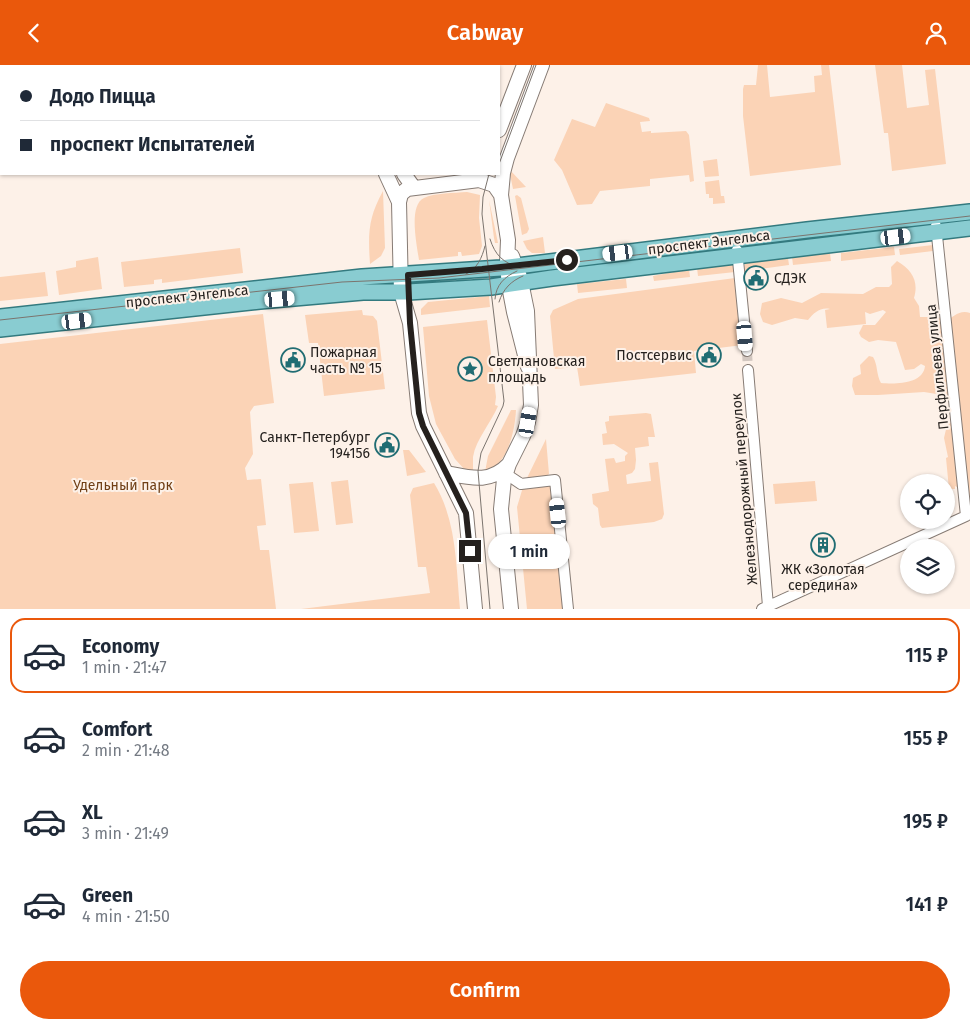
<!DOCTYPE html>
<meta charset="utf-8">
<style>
body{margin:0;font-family:"Fira Sans",sans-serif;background:#f6f6f7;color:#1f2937;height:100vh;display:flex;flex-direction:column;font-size:19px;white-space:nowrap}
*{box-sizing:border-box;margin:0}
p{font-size:16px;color:#747a83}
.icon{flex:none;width:28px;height:28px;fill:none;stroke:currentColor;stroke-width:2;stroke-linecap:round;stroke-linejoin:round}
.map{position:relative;height:544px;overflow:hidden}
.panel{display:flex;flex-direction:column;background:#fff;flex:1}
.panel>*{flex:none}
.banner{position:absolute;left:0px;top:0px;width:500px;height:110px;box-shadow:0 1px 4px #0004;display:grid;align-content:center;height:110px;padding:0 20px;background:#fff}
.tools{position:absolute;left:900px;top:409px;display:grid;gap:10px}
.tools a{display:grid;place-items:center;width:55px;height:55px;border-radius:50%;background:#fff;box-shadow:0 1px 4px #0004;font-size:25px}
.end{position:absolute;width:22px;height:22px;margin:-11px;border:6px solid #25211e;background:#fff;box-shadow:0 0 0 2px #fff}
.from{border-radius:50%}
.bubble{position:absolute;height:35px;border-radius:18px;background:#fff;box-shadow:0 1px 4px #0004;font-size:16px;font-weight:600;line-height:35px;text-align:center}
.car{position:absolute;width:15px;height:30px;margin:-15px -8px;border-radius:6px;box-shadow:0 0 4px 1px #0007;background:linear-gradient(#fff 24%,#345 0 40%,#fff 0 76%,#345 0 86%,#fff 0)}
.banner b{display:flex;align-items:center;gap:18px;height:48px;font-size:19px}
.banner b+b{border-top:1px solid #e0e1e3}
.banner i{width:12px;height:12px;background:#1f2937}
ul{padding:9px 0 0;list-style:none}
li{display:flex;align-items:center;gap:15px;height:75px;margin:0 10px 8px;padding:0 10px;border:2px solid transparent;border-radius:15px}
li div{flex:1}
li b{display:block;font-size:19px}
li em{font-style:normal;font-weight:600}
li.on{border-color:#ea580c}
li>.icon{width:45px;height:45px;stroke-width:1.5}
.button{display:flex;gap:10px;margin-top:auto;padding:10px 20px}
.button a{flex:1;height:58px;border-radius:30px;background:#ea580c;color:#fff;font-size:20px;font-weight:600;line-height:58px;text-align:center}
header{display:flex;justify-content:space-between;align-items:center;height:65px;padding:0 20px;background:#ea580c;color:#fff;font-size:22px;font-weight:600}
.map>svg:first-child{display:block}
.green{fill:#fbd3b6}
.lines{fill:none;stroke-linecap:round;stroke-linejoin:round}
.minor-tunnel{stroke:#d2c7c0;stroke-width:10;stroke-dasharray:10 5;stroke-linecap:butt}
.minor-casing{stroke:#867b74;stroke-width:12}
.secondary-casing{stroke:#867b74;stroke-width:16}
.primary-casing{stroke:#337a7f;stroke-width:18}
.minor{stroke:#fff;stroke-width:10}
.secondary{stroke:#fff;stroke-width:14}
.primary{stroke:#89ccd1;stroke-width:15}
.tram{stroke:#7b746e;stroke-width:1}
.route{stroke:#25211e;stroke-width:6}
.labels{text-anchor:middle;stroke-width:4;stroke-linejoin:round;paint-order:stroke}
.street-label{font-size:14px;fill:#25211e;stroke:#fdf1e8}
.poi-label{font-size:14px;fill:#25211e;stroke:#fdf1e8;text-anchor:start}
.park-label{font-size:14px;fill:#703f16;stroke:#fdf1e8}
</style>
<header><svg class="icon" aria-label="back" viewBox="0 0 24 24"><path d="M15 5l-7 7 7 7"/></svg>Cabway<svg class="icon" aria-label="person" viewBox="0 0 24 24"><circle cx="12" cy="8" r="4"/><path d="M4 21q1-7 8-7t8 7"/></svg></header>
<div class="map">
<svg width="970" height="544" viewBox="0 0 970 544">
<rect width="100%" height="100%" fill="#fdf1e8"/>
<path class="green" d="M 758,0 L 767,0 L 770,32 L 815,27 L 814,11 L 822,10 L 821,0 L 829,0 L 841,100 L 750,111 L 743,51 L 743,24 L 744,20 L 756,20 Z
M 875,0 L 902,0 L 907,43 L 929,40 L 925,5 L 935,4 L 946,99 L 892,106 L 888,68 L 884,68 Z
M 606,38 L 649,53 L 650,56 L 640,57 L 642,67 L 651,66 L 651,68 L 686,66 L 689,70 L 694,116 L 690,117 L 689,110 L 650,114 L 650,121 L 600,126 L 592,139 L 577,140 L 562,105 L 554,95 L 572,54 L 595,62 Z
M 717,94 L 719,111 L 705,112 L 703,96 Z
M 509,104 L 526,122 L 513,124 Z
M 719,115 L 721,131 L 724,131 L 725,138 L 713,139 L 713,133 L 709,133 L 709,129 L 706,129 L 705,117 Z
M 383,126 L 385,183 L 381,191 L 370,199 C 368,169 368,153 383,126 Z
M 467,127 L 480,130 L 479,153 L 482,181 L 479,189 L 462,191 L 461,187 L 458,187 L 458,191 L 419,195 C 417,181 408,140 424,133 C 434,128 455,128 467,127 Z
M 517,130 L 521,133 L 529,164 L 527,168 L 522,170 L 515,131 Z
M 489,135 L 498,178 L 495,178 L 494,173 Z
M 543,172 L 545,188 L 532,188 L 527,184 L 523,176 Z
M 933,180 L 933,186 L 900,190 L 899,184 Z
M 894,182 L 895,190 L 841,196 L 841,188 Z
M 240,183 L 243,208 L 162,218 L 162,214 L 154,215 L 154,219 L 124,222 L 121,197 Z
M 830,188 L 831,196 L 793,200 L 792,192 Z
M 98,192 L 102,224 L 59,230 L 56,206 L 76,202 L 76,196 Z
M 788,193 L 789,200 L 745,206 L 745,198 Z
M 897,196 C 912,205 919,216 914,233 L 919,241 L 920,252 L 938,252 L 945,257 C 953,252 960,244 970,248 L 970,448 L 968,428 L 955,421 L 955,424 L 949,424 L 946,393 L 948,392 L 944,373 L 947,360 L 958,353 L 956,341 L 943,330 L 924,327 L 878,330 L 855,330 L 852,321 L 853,313 L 861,309 L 860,300 L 869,291 L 873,292 C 878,300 876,309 881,318 C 894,319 923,320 925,301 L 921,299 L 914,304 L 905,305 L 896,277 L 878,275 L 869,277 L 861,272 L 859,268 L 863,260 L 875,260 L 886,247 L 883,245 L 870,249 L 865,247 L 866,259 L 827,263 L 825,245 L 830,244 C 820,242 814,248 808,255 L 795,253 L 772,260 L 763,257 L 760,249 L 762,238 L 781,233 L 802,238 L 821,228 L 863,229 L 876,222 L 889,222 L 892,219 L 891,202 Z
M 734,199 L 735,207 L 698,211 L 697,203 Z
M 689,204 L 690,212 L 654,216 L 653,211 Z
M 45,207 L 48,231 L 0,236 L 0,212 Z
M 735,213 L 743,280 L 694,286 L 696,308 L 580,321 L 577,302 L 555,304 L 550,251 L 553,245 L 578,234 Z
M 626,214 L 627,223 L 578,228 L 577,219 Z
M 489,231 L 490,242 L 421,250 L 421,244 L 428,237 Z
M 362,245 L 363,250 L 373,251 L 377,256 L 385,324 L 324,331 L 318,278 L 309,278 L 305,250 Z
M 263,249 L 274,338 L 254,341 L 250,347 L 253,389 L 245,403 L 247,415 L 261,414 L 266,460 L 257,461 L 260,485 L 269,485 L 276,544 L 0,544 L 0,279 Z
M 487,255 L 496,332 L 495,340 L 498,341 C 491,358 476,374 473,392 C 473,397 473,403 473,408 L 465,405 L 455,394 L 436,359 L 429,331 L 423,262 Z
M 511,345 L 516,345 C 515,363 510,388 496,401 C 493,404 488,405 485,407 L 488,391 Z
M 646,348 L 651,349 L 655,372 L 648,372 L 649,381 L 635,383 L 636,395 L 635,404 L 632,408 L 626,410 L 627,419 L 651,416 L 649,398 L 658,397 L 664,449 L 662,454 L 654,457 L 602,463 L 600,460 L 598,443 L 593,439 L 592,429 L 609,426 L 605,394 L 614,393 L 616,398 L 625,396 L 625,391 L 628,388 L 614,379 L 603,380 L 602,369 L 607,368 L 605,357 L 609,356 L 609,351 Z
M 546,374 L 549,409 L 545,412 L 527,413 Z
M 403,385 L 409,385 L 426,407 L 407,411 Z
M 348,415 L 353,458 L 336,460 L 331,417 Z
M 815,416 L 817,436 L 775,439 L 773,419 Z
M 313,417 L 319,466 L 294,468 L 289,419 Z
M 434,418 C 457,455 456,502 460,544 L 301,544 L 430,528 L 426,502 L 418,502 L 410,430 L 413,423 Z
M 551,419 L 563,544 L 527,544 L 517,442 L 523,422 Z"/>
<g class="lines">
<path class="minor-tunnel" d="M 747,286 L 748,305"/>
<g class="minor-casing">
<path id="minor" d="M 737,185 L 747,286
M 748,305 L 768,541
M 506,409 L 521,419 L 555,415 L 568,544
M 762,544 L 966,451 L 936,161"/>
</g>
<g class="secondary-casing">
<path id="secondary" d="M 319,0 L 320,1
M 340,0 L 340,1
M 499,65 L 524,0
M 386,109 L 399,137
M 404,109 L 414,123
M 501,130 L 503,108 L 507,93 L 542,0
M 446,408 C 471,413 490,419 509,399
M 475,544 L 466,448 L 423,361 L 419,348 L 410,258 L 401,227 L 399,137 L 401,129 L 407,124 L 479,115 L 494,120 L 501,130 L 508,175 L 507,199 L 509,221 L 514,247 L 528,302
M 511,544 L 501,444 L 504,414 L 509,399 L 523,371 L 528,357 L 531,340 L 527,246 L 520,212 L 512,191"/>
</g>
<g class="primary-casing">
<path id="primary" d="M 0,252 L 362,212 L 501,203 L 807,165 L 970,147
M 0,264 L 260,236 L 363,227 L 408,227 L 491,222 L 552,213 L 970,163"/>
</g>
<use href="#minor" class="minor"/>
<use href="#secondary" class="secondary"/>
<use href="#primary" class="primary"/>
<path class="tram" d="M 499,99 L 536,0
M 489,109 L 483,132 L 482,149 L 504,336 L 503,341 L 481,388 L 478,406 L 490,544
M 490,174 C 495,190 503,198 519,202
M 466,209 C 477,204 482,193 485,181
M 495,234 C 496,220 504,212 517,206
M 499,237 C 503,224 511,216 523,211
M 0,255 L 342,217 L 439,213 L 970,151"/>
</g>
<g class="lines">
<path class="route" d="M 470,486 L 466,448 L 423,361 L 419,348 L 410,258 L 408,210 L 482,204 L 567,195"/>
</g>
<defs>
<g id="civic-ring" transform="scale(1.25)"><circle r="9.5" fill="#fdf1e8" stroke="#216d73" stroke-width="1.5"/><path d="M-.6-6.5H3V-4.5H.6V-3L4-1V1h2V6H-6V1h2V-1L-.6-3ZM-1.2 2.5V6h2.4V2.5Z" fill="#216d73"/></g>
<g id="sight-ring" transform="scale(1.25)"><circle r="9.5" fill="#fdf1e8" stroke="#216d73" stroke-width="1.5"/><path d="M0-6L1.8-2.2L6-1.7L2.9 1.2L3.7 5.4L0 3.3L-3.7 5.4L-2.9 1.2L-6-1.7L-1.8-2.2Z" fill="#216d73"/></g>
<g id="building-ring" transform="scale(1.25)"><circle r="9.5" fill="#fdf1e8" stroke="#216d73" stroke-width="1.5"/><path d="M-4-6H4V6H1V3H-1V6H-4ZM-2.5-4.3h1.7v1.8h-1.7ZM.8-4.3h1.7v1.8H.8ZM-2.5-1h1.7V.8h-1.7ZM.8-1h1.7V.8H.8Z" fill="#216d73"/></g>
</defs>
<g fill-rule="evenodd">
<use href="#civic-ring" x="756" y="213"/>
<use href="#civic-ring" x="709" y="290"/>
<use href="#civic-ring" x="293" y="295"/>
<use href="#sight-ring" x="470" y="304"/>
<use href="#civic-ring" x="387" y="380"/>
<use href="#building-ring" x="823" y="480"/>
</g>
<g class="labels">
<g class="street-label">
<text transform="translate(709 177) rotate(-7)" y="5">проспект Энгельса</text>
<text transform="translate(187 231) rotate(-6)" y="5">проспект Энгельса</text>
<text transform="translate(937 302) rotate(-96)" y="5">Перфильева улица</text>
<text transform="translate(744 424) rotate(-95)" y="5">Железнодорожный переулок</text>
</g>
<g class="poi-label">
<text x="774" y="218">СДЭК</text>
<text x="310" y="292">Пожарная<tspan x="310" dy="16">часть № 15</tspan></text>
<text x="692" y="295" text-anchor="end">Постсервис</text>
<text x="488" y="301">Светлановская<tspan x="488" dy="16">площадь</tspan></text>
<text x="370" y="377" text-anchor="end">Санкт-Петербург<tspan x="370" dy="16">194156</tspan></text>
<text x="823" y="509" text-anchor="middle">ЖК «Золотая<tspan x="823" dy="16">середина»</tspan></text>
</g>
<g class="park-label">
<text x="123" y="425">Удельный парк</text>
</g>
</g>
</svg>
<div class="tools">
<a><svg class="icon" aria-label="locate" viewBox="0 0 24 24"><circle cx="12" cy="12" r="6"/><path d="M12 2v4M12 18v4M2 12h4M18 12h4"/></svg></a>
<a><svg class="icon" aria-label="layers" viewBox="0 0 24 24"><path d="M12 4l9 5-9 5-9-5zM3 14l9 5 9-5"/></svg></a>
</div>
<i class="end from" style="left:567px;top:195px"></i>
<i class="end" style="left:470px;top:486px"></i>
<div class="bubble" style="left:488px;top:469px;width:82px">1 min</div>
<i class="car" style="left:896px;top:172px;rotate:83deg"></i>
<i class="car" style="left:618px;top:188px;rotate:263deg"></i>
<i class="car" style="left:280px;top:234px;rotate:85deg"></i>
<i class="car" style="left:77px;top:256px;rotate:83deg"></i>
<i class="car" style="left:745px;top:271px;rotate:175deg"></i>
<i class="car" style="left:528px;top:357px;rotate:9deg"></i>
<i class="car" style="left:558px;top:448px;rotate:354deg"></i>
<div class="banner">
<b><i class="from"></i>Додо Пицца</b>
<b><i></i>проспект Испытателей</b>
</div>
</div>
<section class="panel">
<ul>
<li class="on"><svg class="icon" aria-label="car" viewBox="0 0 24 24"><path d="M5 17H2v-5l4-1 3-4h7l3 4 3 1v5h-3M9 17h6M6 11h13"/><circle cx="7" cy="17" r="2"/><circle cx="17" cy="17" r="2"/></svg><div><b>Economy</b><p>1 min · 21:47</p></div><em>115 ₽</em></li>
<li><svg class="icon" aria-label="car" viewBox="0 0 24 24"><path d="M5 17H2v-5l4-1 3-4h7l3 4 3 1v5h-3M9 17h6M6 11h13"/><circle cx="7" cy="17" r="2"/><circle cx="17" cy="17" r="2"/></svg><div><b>Comfort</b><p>2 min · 21:48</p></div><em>155 ₽</em></li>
<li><svg class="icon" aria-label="car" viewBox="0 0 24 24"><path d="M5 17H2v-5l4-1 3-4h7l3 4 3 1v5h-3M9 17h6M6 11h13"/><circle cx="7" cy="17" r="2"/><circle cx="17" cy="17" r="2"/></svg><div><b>XL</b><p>3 min · 21:49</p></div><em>195 ₽</em></li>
<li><svg class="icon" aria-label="car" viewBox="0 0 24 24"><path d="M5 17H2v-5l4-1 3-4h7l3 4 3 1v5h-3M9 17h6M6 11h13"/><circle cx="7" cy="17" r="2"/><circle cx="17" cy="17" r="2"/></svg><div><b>Green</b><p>4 min · 21:50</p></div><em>141 ₽</em></li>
</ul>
<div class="button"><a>Confirm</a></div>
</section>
